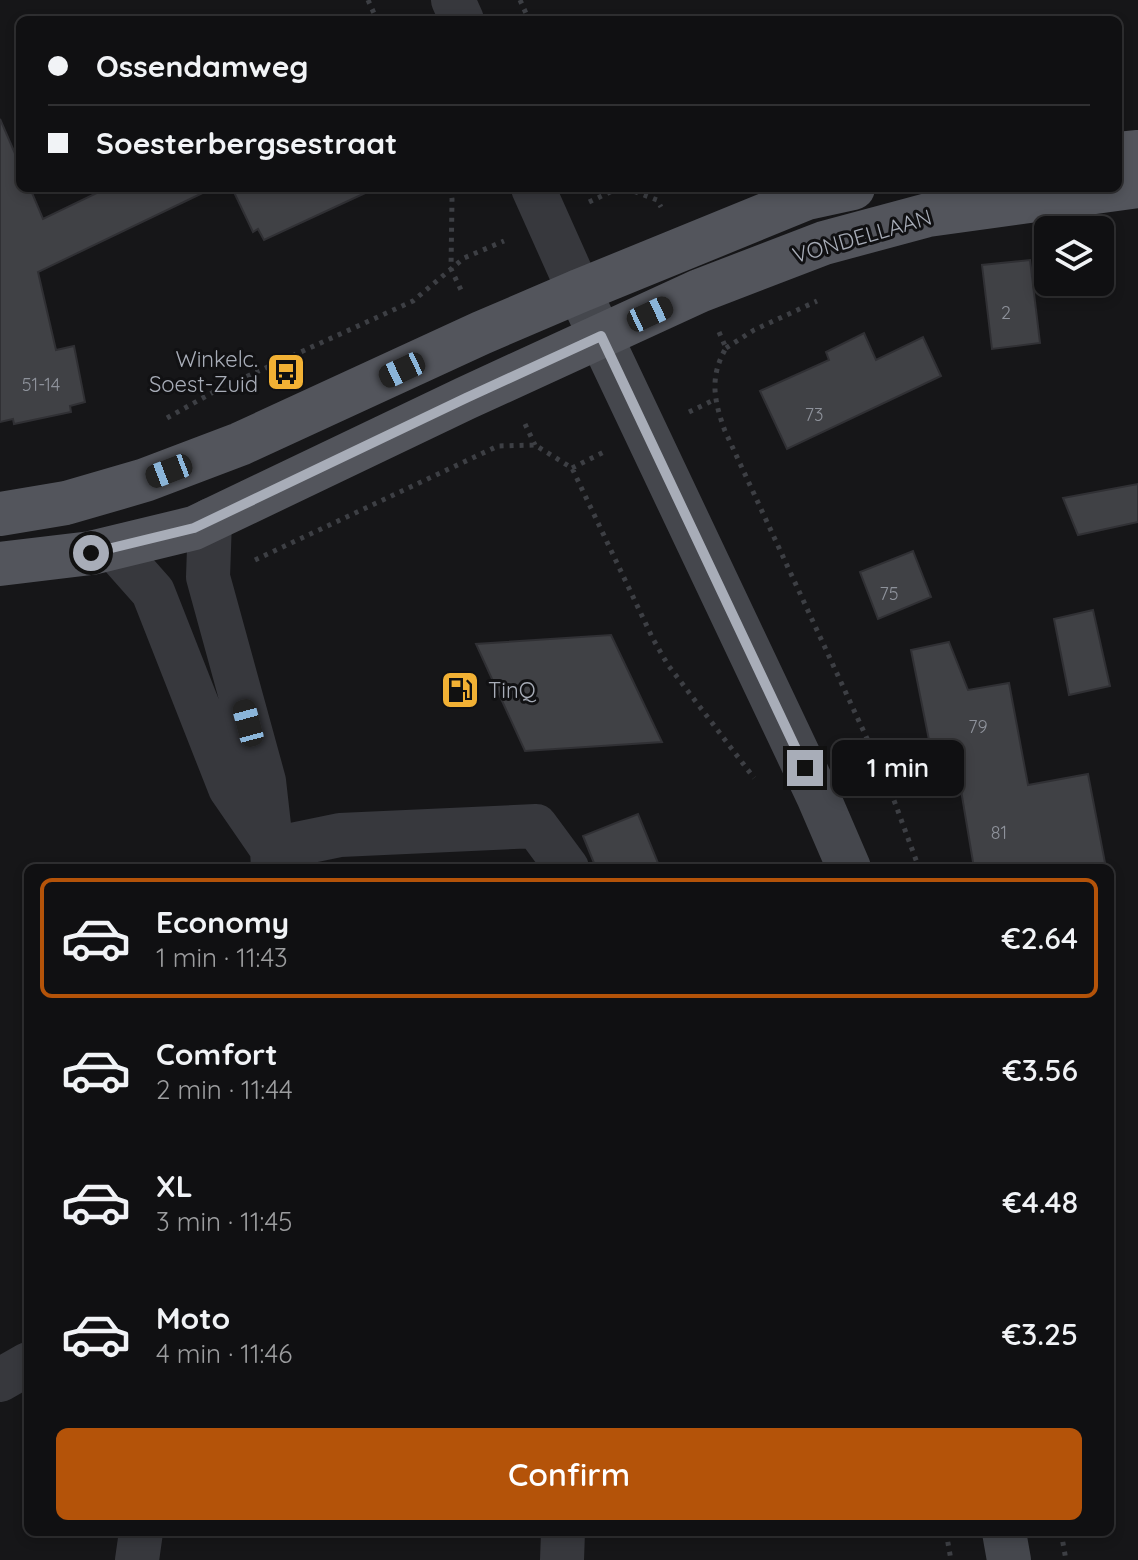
<!DOCTYPE html>
<meta charset="utf-8">
<style>
body{margin:0;font-family:Quicksand,sans-serif;background:#19191b;color:#f1f3f6;height:100vh;display:flex;flex-direction:column;font-size:30px;white-space:nowrap}
*{box-sizing:border-box;margin:0}
p{font-size:26px;color:#9c9d9f}
.icon{flex:none;width:44px;height:44px;fill:none;stroke:currentColor;stroke-width:2;stroke-linecap:round;stroke-linejoin:round}
.map{position:relative;flex:1;overflow:hidden}
.panel{position:absolute;left:24px;top:864px;width:1090px;height:672px;display:flex;flex-direction:column;background:#101012;border-radius:12px;box-shadow:0 4px 12px #0003,0 0 0 2px #303032}
.panel>*{flex:none}
.top-card{position:absolute;left:16px;top:16px;width:1106px;height:176px;border-radius:12px;box-shadow:0 4px 12px #0003,0 0 0 2px #303032;display:grid;align-content:center;height:176px;padding:0 32px;background:#101012}
.tools{position:absolute;left:1034px;top:216px;display:grid;gap:16px}
.tools a{display:grid;place-items:center;width:80px;height:80px;border-radius:12px;background:#101012;box-shadow:0 4px 12px #0003,0 0 0 2px #303032;font-size:40px}
.end{position:absolute;width:36px;height:36px;margin:-18px;border:10px solid #a8adb8;background:#111;box-shadow:0 0 0 4px #111}
.from{border-radius:50%}
.bubble{position:absolute;height:56px;border-radius:12px;background:#101012;box-shadow:0 4px 12px #0003,0 0 0 2px #303032;font-size:26px;font-weight:600;line-height:56px;text-align:center}
.car{position:absolute;width:24px;height:48px;margin:-24px -12px;border-radius:10px;box-shadow:0 0 6px 2px #0007;background:linear-gradient(#222 24%,#8ab4d8 0 40%,#222 0 76%,#8ab4d8 0 86%,#222 0)}
.top-card b{display:flex;align-items:center;gap:28px;height:76px;font-size:30px}
.top-card b+b{border-top:2px solid #303032}
.top-card i{width:20px;height:20px;background:#f1f3f6}
ul{padding:14px 0 0;list-style:none}
li{display:flex;align-items:center;gap:24px;height:120px;margin:0 16px 12px;padding:0 16px;border:4px solid transparent;border-radius:12px}
li div{flex:1}
li b{display:block;font-size:30px}
li em{font-style:normal;font-weight:600}
li.selected{border-color:#b45309}
li>.icon{width:72px;height:72px;stroke-width:1.5}
.primary-button{display:flex;gap:16px;margin-top:auto;padding:16px 32px}
.primary-button a{flex:1;height:92px;border-radius:12px;background:#b45309;color:#fff;font-size:32px;font-weight:600;line-height:92px;text-align:center}
.map>svg:first-child{display:block}
.building{fill:#404145;stroke:#303034;stroke-width:2}
.lines{fill:none;stroke-linecap:round;stroke-linejoin:round}
.path{stroke:#3d3f44;stroke-width:5;stroke-dasharray:4 6;stroke-linecap:butt}
.minor{stroke:#37383d;stroke-width:44}
.tertiary{stroke:#37383d;stroke-width:44}
.secondary{stroke:#45474d;stroke-width:44}
.primary{stroke:#53555c;stroke-width:44}
.route{stroke:#a8adb8;stroke-width:10}
.labels{text-anchor:middle;stroke-width:6;stroke-linejoin:round;paint-order:stroke}
.number-label{font-size:18px;fill:#8e929b}
.street-label{font-size:22px;fill:#a8adb8;stroke:#111113}
.poi-label{font-size:22px;fill:#a8adb8;stroke:#111113;text-anchor:end}
</style>
<div class="map">
<svg width="1138" height="1560" viewBox="0 0 1138 1560">
<rect width="100%" height="100%" fill="#161618"/>
<path class="building" d="M 0,119 L 20,165 L 20,188 L 30,188 L 43,219 L 107,188 L 213,188 L 38,272 L 56,350 L 74,346 L 85,402 L 70,406 L 71,412 L 14,424 L 13,419 L 0,422 Z
M 232,188 L 376,188 L 264,240 L 258,229 L 253,232 Z
M 1030,260 L 1040,343 L 992,349 L 982,265 Z
M 864,333 L 876,360 L 923,337 L 941,376 L 787,449 L 760,391 L 829,360 L 826,352 Z
M 1138,484 L 1138,522 L 1078,535 L 1063,498 Z
M 913,551 L 931,597 L 878,619 L 860,572 Z
M 1093,610 L 1110,686 L 1069,695 L 1054,619 Z
M 611,635 L 662,742 L 525,751 L 476,644 Z
M 949,642 L 968,690 L 1009,683 L 1028,785 L 1088,774 L 1106,868 L 974,868 L 957,766 L 935,770 L 911,650 Z
M 638,814 L 660,868 L 596,868 L 583,836 Z"/>
<g class="lines">
<path class="path" d="M 368,0 L 377,20
M 520,0 L 529,20
M 450,188 L 452,199 L 451,269 L 462,292
M 625,188 L 657,200 L 661,207
M 589,202 L 619,188
M 719,332 L 726,348 C 709,377 714,401 725,431 L 888,784 L 919,868
M 726,348 L 754,330 L 817,301
M 689,412 L 714,400
M 167,418 L 217,390 L 413,301 L 464,258 L 504,241
M 525,424 L 535,445
M 572,468 L 604,452
M 255,560 L 498,446 L 535,445 L 572,468 L 653,639 L 668,665 L 754,778
M 946,1532 L 951,1560
M 1061,1532 L 1066,1560"/>
<path class="minor" d="M 210,520 L 208,577 L 264,781 L 271,843
M 114,548 L 153,592 L 230,788 L 272,849
M 273,868 L 272,849 L 340,835 L 536,826 L 567,868
M 0,1380 L 28,1364
M 137,1560 L 141,1532
M 562,1560 L 563,1532"/>
<path class="tertiary" d="M 453,0 L 462,20
M 533,188 L 579,291"/>
<path class="secondary" d="M 579,291 L 818,796 L 849,868
M 1004,1532 L 1009,1560"/>
<path class="primary" d="M 1118,154 L 1138,152
M 0,514 L 66,503 L 145,480 L 240,444 L 481,333 L 579,291 L 807,198 L 853,188
M 0,564 L 91,553 L 194,528 L 466,398 L 699,291 L 824,243 L 928,215 L 1138,186"/>
</g>
<g class="lines">
<path class="route" d="M 91,553 L 194,528 L 466,398 L 601,336 L 805,768"/>
</g>
<defs>
<g id="bus-square" transform="scale(2)"><rect x="-9" y="-9" width="18" height="18" rx="4" fill="#f2b134" stroke="#111113"/><path d="M-5-6H5V4H4V6H2V4H-2V6H-4V4H-5ZM-3.5-4V0h7V-4ZM-3.5 1.2v1.5H-2V1.2ZM2 1.2v1.5H3.5V1.2Z" fill="#111"/></g>
<g id="fuel-square" transform="scale(2)"><rect x="-9" y="-9" width="18" height="18" rx="4" fill="#f2b134" stroke="#111113"/><path d="M-5.5-6h7V0h2V4h1.3V-2.5L3-4.5l.8-.8L6-3V5H2.5V1h-1V6h-7ZM-4.2-4.7v3.2H.2V-4.7Z" fill="#111"/></g>
</defs>
<g fill-rule="evenodd">
<use href="#bus-square" x="286" y="372"/>
<use href="#fuel-square" x="460" y="690"/>
</g>
<g class="labels">
<g class="number-label">
<text x="1006" y="319">2</text>
<text x="41" y="391">51-14</text>
<text x="814" y="421">73</text>
<text x="889" y="600">75</text>
<text x="978" y="733">79</text>
<text x="999" y="839">81</text>
</g>
<g class="street-label">
<text transform="translate(862 236) rotate(-16)" y="8">VONDELLAAN</text>
</g>
<g class="poi-label">
<text x="258" y="367">Winkelc.<tspan x="258" dy="25">Soest-Zuid</tspan></text>
<text x="488" y="698" text-anchor="start">TinQ</text>
</g>
</g>
</svg>
<div class="tools">
<a><svg class="icon" aria-label="layers" viewBox="0 0 24 24"><path d="M12 4l9 5-9 5-9-5zM3 14l9 5 9-5"/></svg></a>
</div>
<i class="end from" style="left:91px;top:553px"></i>
<i class="end" style="left:805px;top:768px"></i>
<div class="bubble" style="left:832px;top:740px;width:132px">1 min</div>
<i class="car" style="left:650px;top:314px;rotate:65deg"></i>
<i class="car" style="left:402px;top:370px;rotate:245deg"></i>
<i class="car" style="left:169px;top:471px;rotate:249deg"></i>
<i class="car" style="left:248px;top:723px;rotate:345deg"></i>
<div class="top-card">
<b><i class="from"></i>Ossendamweg</b>
<b><i></i>Soesterbergsestraat</b>
</div>
<section class="panel">
<ul>
<li class="selected"><svg class="icon" aria-label="car" viewBox="0 0 24 24"><path d="M5 17H2v-5l4-1 3-4h7l3 4 3 1v5h-3M9 17h6M6 11h13"/><circle cx="7" cy="17" r="2"/><circle cx="17" cy="17" r="2"/></svg><div><b>Economy</b><p>1 min · 11:43</p></div><em>€2.64</em></li>
<li><svg class="icon" aria-label="car" viewBox="0 0 24 24"><path d="M5 17H2v-5l4-1 3-4h7l3 4 3 1v5h-3M9 17h6M6 11h13"/><circle cx="7" cy="17" r="2"/><circle cx="17" cy="17" r="2"/></svg><div><b>Comfort</b><p>2 min · 11:44</p></div><em>€3.56</em></li>
<li><svg class="icon" aria-label="car" viewBox="0 0 24 24"><path d="M5 17H2v-5l4-1 3-4h7l3 4 3 1v5h-3M9 17h6M6 11h13"/><circle cx="7" cy="17" r="2"/><circle cx="17" cy="17" r="2"/></svg><div><b>XL</b><p>3 min · 11:45</p></div><em>€4.48</em></li>
<li><svg class="icon" aria-label="car" viewBox="0 0 24 24"><path d="M5 17H2v-5l4-1 3-4h7l3 4 3 1v5h-3M9 17h6M6 11h13"/><circle cx="7" cy="17" r="2"/><circle cx="17" cy="17" r="2"/></svg><div><b>Moto</b><p>4 min · 11:46</p></div><em>€3.25</em></li>
</ul>
<div class="primary-button"><a>Confirm</a></div>
</section>
</div>
